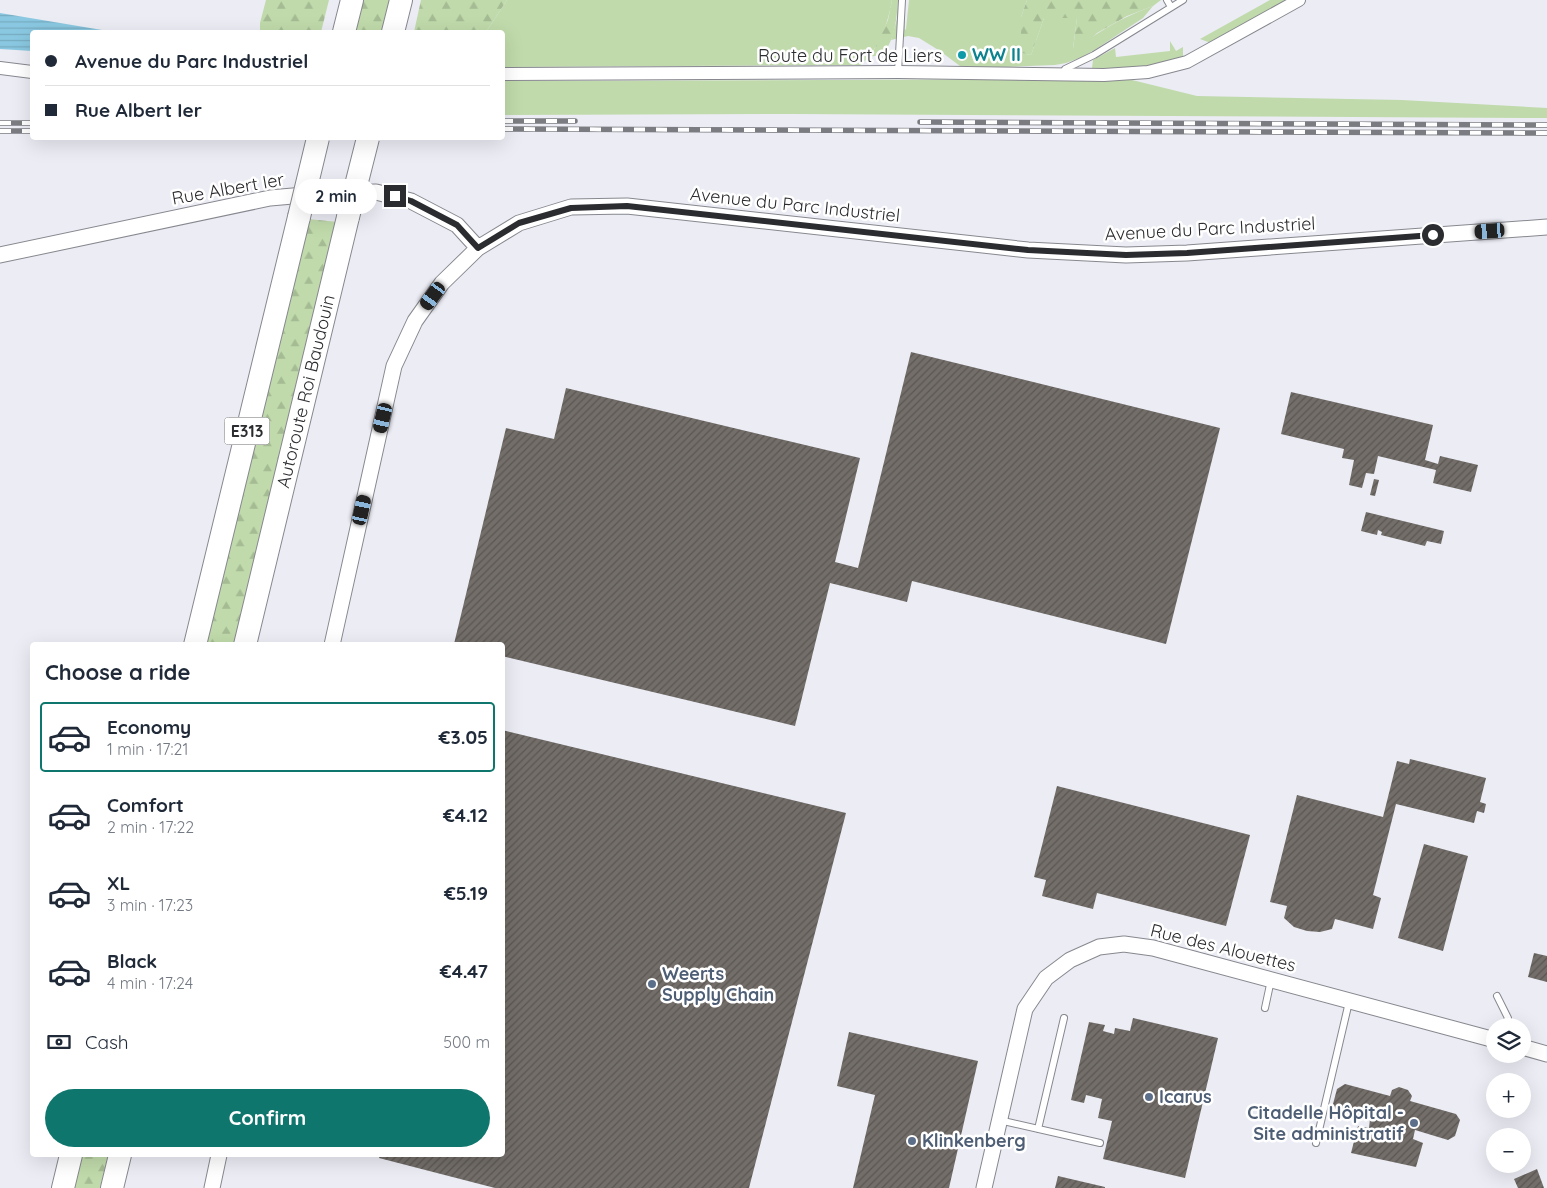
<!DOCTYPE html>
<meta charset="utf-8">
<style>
body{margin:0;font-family:Quicksand,sans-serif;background:#f2f2f3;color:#1f2937;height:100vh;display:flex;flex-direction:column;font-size:19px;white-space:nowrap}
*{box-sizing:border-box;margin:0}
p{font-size:16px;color:#747a83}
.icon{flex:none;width:28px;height:28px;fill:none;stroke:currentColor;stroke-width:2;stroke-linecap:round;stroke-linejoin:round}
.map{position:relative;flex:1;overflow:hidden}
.sheet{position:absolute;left:30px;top:642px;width:475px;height:515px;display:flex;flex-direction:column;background:#fff;border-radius:5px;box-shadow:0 5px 20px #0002}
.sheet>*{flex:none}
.guide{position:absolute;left:30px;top:30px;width:475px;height:110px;border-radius:5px;box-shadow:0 5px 20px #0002;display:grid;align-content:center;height:110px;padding:0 15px;background:#fff}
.tools{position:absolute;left:1486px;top:1018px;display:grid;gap:10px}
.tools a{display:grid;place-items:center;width:45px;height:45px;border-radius:50%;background:#fff;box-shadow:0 5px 20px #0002;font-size:25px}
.end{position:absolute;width:22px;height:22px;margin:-11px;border:6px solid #2b2c2f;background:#fff;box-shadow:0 0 0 2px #fff}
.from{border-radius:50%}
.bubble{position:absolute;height:35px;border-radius:18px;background:#fff;box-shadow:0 5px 20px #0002;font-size:16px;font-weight:700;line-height:35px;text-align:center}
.car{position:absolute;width:15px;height:30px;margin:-15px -8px;border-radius:6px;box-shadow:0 0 4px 1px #0007;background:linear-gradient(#222 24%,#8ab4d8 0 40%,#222 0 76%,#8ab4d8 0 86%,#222 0)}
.guide b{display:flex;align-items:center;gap:18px;height:48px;font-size:19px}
.guide b+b{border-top:1px solid #e0e1e3}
.guide i{width:12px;height:12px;background:#1f2937}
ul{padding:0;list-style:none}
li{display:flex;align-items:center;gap:15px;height:70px;margin:0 10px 8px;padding:0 5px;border:2px solid transparent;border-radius:5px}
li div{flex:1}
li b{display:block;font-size:19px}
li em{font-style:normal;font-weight:700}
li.current{border-color:#0f766e}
li>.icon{width:45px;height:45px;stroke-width:1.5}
h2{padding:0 15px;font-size:22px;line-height:60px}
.pay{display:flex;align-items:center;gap:12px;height:55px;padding:0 15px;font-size:19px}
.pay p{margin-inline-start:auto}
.button{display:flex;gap:10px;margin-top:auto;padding:10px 15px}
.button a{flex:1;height:58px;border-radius:30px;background:#0f766e;color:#fff;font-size:20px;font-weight:700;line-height:58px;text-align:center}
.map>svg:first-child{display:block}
.grass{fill:#c0daab}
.forest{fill:url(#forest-firs)}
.water{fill:url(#water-rules)}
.building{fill:url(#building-hatch)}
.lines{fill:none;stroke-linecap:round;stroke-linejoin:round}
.service-casing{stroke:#87888f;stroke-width:8}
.minor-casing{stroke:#87888f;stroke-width:14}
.tertiary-casing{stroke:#87888f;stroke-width:17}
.motorway-casing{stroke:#87888f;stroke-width:24}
.service{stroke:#fff;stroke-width:6}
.minor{stroke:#fff;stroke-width:12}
.tertiary{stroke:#fff;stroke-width:15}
.motorway{stroke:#fff;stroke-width:22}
.rail-casing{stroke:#7b7c81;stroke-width:5.5}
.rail{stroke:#fff;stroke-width:4;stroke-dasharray:11;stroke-linecap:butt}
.motorway-bridge-casing{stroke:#87888f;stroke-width:24;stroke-linecap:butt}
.motorway-bridge{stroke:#fff;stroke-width:22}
.route{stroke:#2b2c2f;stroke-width:6}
.culture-dot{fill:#0f9aa8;stroke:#fff;stroke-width:2}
.service-dot{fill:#5c6f8a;stroke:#fff;stroke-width:2}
.labels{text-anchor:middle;stroke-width:5;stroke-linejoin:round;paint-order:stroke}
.shield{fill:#fff;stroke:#6b6b6d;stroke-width:1}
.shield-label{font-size:16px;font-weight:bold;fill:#2b2c2f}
.culture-label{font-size:18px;font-weight:bold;fill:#0d838f;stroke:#fff;text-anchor:start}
.street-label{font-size:18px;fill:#2b2c2f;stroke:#fff}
.service-label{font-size:18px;font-weight:bold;fill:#4e5e75;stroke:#fff;text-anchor:start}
</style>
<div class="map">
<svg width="1547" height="1188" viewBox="0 0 1547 1188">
<defs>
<pattern id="forest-firs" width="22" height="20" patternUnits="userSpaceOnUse" patternTransform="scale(1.25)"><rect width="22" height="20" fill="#c0daab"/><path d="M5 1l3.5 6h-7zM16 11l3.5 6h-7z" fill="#a5bb93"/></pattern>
<pattern id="water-rules" width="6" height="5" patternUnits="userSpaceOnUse" patternTransform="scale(1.25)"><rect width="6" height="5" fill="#8ac8e1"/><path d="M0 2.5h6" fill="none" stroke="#77acc1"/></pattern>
<pattern id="building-hatch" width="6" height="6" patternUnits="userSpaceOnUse" patternTransform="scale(1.25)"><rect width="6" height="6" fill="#736e69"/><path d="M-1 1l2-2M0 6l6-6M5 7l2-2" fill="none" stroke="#5a5652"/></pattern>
</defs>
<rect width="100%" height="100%" fill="#ebecf4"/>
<path class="grass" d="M 507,0 L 892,0 C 888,24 879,48 861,65 L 503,67 L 502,32 L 486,32 Z
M 898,0 L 905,0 L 905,30 L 906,29 L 909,0 L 1027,0 L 1021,17 L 1021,53 L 1031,55 L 1044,18 L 1077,18 L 1073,48 C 1088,43 1088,39 1100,32 C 1117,21 1134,13 1153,6 L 1143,18 L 1096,49 L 1082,57 L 1066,63 L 1055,65 L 979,68 L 960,66 L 940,51 L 919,38 L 908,36 L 891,40 L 897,19 Z
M 1270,0 L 1288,0 L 1211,43 L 1200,39 Z
M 1170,41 L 1176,51 L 1183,47 L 1183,56 C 1158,70 1121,68 1092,68 L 1093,60 L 1115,48 L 1116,57 L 1170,51 Z
M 1128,79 L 1197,96 L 1402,100 L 1547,108 L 1547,118 L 795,114 L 503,115 L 502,81 Z"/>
<path class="forest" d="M 266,0 L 329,0 L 321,32 L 260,32 L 260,23 Z
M 362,0 L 393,0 L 385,32 L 355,32 Z
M 421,0 L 507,0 L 486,32 L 414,32 Z
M 892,0 L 898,0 C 897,16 894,59 871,56 L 888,20 Z
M 1027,0 L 1161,0 L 1153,6 L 1127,16 L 1097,33 L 1086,44 L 1073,49 L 1077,18 L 1044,18 L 1031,55 L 1021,53 L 1021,17 Z
M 308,219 L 338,222 L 234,645 L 205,645 Z
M 81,1155 L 108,1155 L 100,1188 L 73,1188 Z"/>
<path class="water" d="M 0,13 L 114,32 L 32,32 L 32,51 L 0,49 Z"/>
<path class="building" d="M 911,352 L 1220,428 L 1166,644 L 912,581 L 907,602 L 830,583 L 795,726 L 502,656 L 502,645 L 454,644 L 506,428 L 554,439 L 566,388 L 860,458 L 835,562 L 858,568 Z
M 1291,392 L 1433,425 L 1425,460 L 1438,464 L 1440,456 L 1478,465 L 1471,492 L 1433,483 L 1436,470 L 1378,456 L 1374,474 L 1366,473 L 1362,488 L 1349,485 L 1354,460 L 1342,458 L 1344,449 L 1281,434 Z
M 1374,479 L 1379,480 L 1375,496 L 1370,495 Z
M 1366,512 L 1444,531 L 1441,544 L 1427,541 L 1425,546 L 1381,535 L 1382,532 L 1378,530 L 1377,535 L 1361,531 Z
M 502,730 L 846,813 L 749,1188 L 495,1188 L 379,1158 L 380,1155 L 502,1155 Z
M 1410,759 L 1486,778 L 1480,802 L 1486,804 L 1484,813 L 1477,811 L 1474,823 L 1396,804 L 1373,895 L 1381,898 L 1373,929 L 1335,919 L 1332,929 L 1320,932 L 1307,931 L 1294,927 L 1284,918 L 1287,906 L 1270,902 L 1297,795 L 1383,817 L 1397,761 L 1409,764 Z
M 1057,786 L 1250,835 L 1226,926 L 1097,893 L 1093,909 L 1042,896 L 1046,880 L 1034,877 Z
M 1424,844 L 1468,856 L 1443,951 L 1398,938 Z
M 1534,953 L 1547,956 L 1547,982 L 1528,977 Z
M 1133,1018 L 1218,1038 L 1185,1178 L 1103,1159 L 1112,1121 L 1098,1118 L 1102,1099 L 1086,1095 L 1084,1103 L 1071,1100 L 1089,1022 L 1105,1025 L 1103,1031 L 1114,1034 L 1115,1028 L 1130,1031 Z
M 849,1032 L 978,1061 L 949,1188 L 853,1188 L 875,1095 L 837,1086 Z
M 1345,1084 L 1390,1096 L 1392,1090 L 1399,1087 L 1408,1090 L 1412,1096 L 1410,1101 L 1456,1114 L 1460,1120 L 1455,1136 L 1448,1140 L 1415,1130 L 1413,1139 L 1423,1143 L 1416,1167 L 1351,1153 L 1358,1126 L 1369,1128 L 1370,1119 L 1337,1111 L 1333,1104 L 1337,1089 Z
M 1537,1169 L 1544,1188 L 1518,1188 L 1514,1179 Z
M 1058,1176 L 1105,1187 L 1105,1188 L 1055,1188 Z"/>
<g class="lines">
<g class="service-casing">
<path id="service" d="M 1167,0 L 1171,7
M 898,72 L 902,0
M 1063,74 L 1065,69 L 1094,55 L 1183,0
M 1497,996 L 1508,1018 L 1505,1026
M 1265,1008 L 1271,980
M 999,1120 L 1100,1143
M 1038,1129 L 1064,1018
M 1316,1143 L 1349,1002"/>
</g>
<g class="minor-casing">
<path id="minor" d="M 0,68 L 32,72
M 502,74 L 898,72 L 1104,75 L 1148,72 L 1187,62 L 1299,0"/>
</g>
<g class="tertiary-casing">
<path id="tertiary" d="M 0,255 L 270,198 L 327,193 L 376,192 L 411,201 L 457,225 L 478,248
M 332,645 L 394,366 L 415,321 L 442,283 L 478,248 L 519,223 L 571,207 L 627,206 L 1028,250 L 1126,255 L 1187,253 L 1547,227
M 1522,1047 L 1547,1054
M 212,1188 L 219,1155
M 984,1188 L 1025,1009 L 1046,978 L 1070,960 L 1099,947 L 1124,944 L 1153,948 L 1495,1040"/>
</g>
<g class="motorway-casing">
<g id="motorway">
<path d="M 344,32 L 352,0"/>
<path d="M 393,32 L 401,0"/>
<path d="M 195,645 L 299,217"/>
<path id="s1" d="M 245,645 L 348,217"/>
<path d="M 63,1188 L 71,1155"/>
<path d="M 112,1188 L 120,1155"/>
</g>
</g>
<use href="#service" class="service"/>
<use href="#minor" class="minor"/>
<use href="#tertiary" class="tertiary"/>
<use href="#motorway" class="motorway"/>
<g class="rail-casing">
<path id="rail" d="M 502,121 L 575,121
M 920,122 L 1547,125
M 0,123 L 32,123
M 502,129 L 1547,133
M 0,131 L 32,131"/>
</g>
<use href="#rail" class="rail"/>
<g class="motorway-bridge-casing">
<path id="motorway-bridge" d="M 299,217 L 318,138
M 348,217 L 368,138"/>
</g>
<use href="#motorway-bridge" class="motorway-bridge"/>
</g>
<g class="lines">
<path class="route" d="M 395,196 L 411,201 L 457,225 L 478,248 L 519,223 L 571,208 L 627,206 L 1028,250 L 1126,255 L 1187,253 L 1433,235"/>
</g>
<circle class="culture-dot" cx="962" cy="55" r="5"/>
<g class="service-dot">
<circle cx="652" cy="984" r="5"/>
<circle cx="1149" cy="1097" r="5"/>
<circle cx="1414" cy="1123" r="5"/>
<circle cx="912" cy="1141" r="5"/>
</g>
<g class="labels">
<rect class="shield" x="224.5" y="417.5" width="45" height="27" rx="4"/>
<g class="shield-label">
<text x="247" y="437">E313</text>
</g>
<g class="culture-label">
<text x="972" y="61">WW II</text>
</g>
<g class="street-label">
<text x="850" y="62">Route du Fort de Liers</text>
<text transform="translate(228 189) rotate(-10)" y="6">Rue Albert Ier</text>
<text transform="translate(795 205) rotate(6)" y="6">Avenue du Parc Industriel</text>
<text transform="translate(1210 229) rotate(-3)" y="6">Avenue du Parc Industriel</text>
<text dy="6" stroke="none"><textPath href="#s1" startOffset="261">Autoroute Roi Baudouin</textPath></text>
<text transform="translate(1223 948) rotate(14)" y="6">Rue des Alouettes</text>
</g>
<g class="service-label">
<text x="662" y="980">Weerts<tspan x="662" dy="21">Supply Chain</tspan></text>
<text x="1159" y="1103">Icarus</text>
<text x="1404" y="1119" text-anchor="end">Citadelle Hôpital -<tspan x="1404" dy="21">Site administratif</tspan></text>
<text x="922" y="1147">Klinkenberg</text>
</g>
</g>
</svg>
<div class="tools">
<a><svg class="icon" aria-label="layers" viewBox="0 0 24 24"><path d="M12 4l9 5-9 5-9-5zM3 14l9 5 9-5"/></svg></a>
<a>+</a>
<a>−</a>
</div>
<i class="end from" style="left:1433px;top:235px"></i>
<i class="end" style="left:395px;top:196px"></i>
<div class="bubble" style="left:295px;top:179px;width:82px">2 min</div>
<i class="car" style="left:1490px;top:231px;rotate:266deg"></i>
<i class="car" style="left:433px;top:296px;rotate:216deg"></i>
<i class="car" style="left:383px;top:418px;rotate:193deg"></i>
<i class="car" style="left:362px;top:510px;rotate:12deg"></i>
<div class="guide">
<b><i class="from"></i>Avenue du Parc Industriel</b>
<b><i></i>Rue Albert Ier</b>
</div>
<section class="sheet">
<h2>Choose a ride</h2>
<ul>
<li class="current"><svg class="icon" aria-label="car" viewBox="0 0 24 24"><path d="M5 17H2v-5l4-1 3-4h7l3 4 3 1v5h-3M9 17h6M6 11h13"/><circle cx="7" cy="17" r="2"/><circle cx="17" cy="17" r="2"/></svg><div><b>Economy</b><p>1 min · 17:21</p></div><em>€3.05</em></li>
<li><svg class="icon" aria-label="car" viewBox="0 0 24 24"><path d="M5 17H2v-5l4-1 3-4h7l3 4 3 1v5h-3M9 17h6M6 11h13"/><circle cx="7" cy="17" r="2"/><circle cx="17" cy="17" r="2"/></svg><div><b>Comfort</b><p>2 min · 17:22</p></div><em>€4.12</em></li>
<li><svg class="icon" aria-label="car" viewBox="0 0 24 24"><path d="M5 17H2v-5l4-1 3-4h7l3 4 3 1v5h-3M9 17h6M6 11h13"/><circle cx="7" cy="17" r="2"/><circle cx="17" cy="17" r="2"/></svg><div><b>XL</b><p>3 min · 17:23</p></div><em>€5.19</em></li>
<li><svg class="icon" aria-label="car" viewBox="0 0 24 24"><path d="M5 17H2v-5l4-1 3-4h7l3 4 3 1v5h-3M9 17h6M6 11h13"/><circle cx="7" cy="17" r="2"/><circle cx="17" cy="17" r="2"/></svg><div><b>Black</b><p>4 min · 17:24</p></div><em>€4.47</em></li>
</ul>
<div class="pay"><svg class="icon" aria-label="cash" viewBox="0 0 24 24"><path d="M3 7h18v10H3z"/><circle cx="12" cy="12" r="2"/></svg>Cash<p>500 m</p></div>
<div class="button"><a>Confirm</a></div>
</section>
</div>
